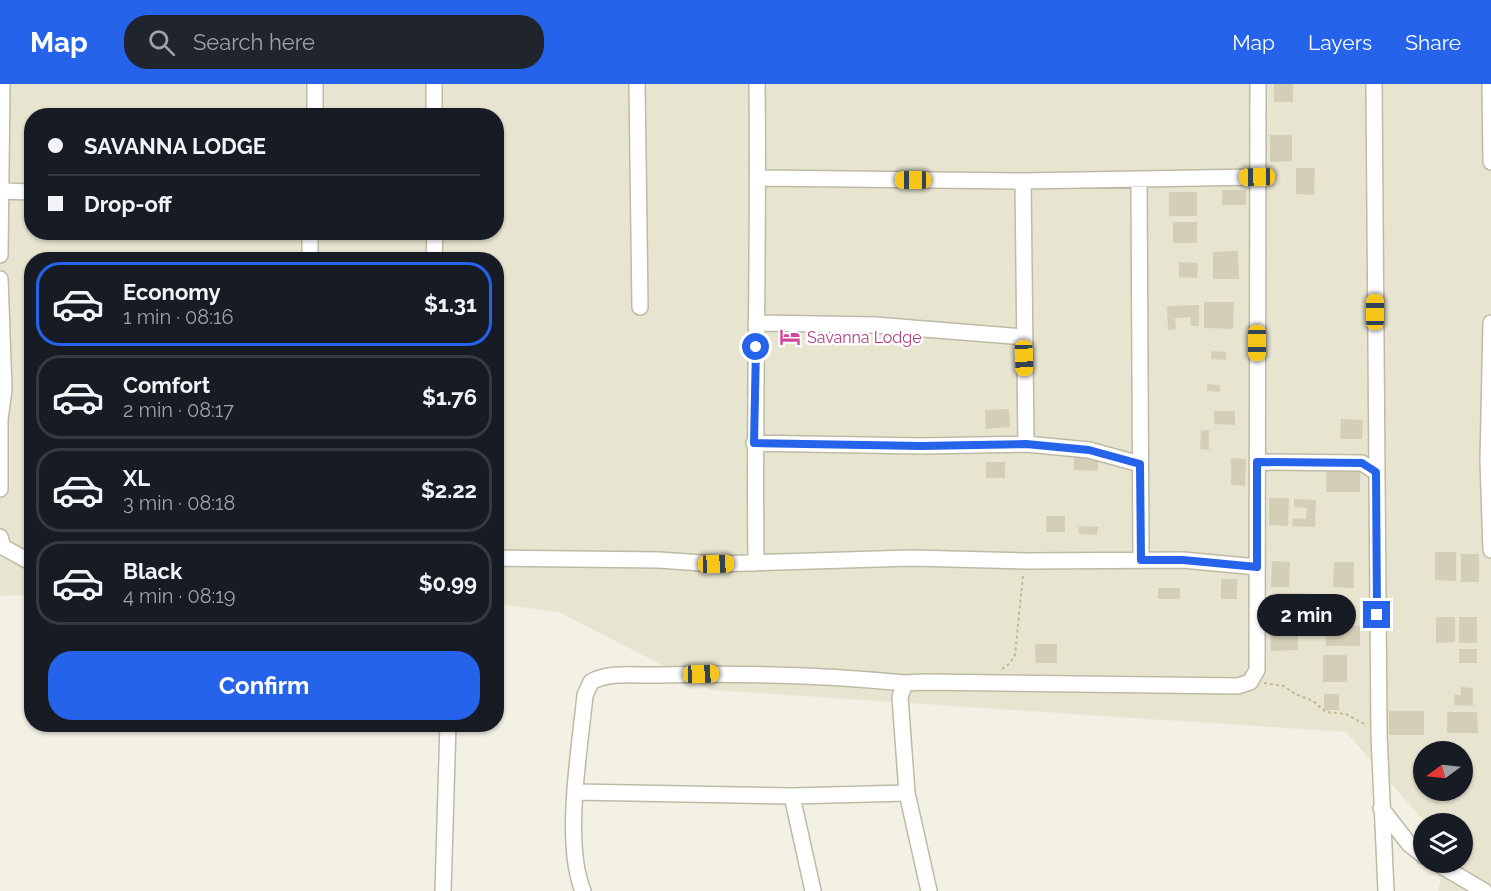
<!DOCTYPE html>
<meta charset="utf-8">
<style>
body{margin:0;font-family:Raleway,sans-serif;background:#20242c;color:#f1f3f6;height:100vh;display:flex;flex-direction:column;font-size:22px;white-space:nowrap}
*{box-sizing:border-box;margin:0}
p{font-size:20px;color:#9ea1a6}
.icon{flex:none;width:33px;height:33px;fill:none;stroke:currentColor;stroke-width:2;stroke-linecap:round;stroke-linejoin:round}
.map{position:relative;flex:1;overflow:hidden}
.side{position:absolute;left:24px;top:168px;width:480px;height:480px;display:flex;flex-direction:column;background:#171b24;border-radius:24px;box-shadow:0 2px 4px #0004}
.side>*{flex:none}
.hud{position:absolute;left:24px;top:24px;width:480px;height:132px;border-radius:24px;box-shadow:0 2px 4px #0004;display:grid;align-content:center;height:132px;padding:0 24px;background:#171b24}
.needle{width:39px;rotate:255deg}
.fabs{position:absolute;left:1413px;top:657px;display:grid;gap:12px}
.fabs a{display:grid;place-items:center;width:60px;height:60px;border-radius:50%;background:#171b24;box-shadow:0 2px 4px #0004;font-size:30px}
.end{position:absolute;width:27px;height:27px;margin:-14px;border:8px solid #2563eb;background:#fff;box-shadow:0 0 0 3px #fff}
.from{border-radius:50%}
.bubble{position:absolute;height:42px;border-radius:21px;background:#171b24;box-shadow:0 2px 4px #0004;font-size:20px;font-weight:700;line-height:42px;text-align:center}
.car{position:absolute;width:18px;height:36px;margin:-18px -9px;border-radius:8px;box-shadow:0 0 4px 2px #0007;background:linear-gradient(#f5c518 24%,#345 0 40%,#f5c518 0 76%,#345 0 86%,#f5c518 0)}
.hud b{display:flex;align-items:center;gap:21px;height:57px;font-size:22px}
.hud b+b{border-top:2px solid #363941}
.hud i{width:15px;height:15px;background:#f1f3f6}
ul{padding:10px 0 0;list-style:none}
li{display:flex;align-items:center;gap:18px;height:84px;margin:0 12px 9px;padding:0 12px;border:3px solid #363941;border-radius:24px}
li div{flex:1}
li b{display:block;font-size:22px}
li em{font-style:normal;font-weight:700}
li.current{border-color:#2563eb}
li>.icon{width:54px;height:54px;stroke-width:1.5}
.button{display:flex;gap:12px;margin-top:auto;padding:12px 24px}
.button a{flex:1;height:69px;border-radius:24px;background:#2563eb;color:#fff;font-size:24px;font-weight:700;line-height:69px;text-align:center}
header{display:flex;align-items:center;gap:36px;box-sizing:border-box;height:84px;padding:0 30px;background:#2563eb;color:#fff}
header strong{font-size:28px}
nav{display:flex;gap:33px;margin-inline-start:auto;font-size:21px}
.search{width:420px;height:54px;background:#20242c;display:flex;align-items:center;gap:15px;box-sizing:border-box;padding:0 21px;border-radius:24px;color:#9ea1a6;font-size:22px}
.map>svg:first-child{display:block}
.residential{fill:#e7e4d0;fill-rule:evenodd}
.building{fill:#d5ceb7}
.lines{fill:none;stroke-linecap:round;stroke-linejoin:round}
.minor-casing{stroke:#bfbaa5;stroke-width:18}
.path{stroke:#c1b995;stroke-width:2;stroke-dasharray:3 3;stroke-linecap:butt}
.minor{stroke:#fff;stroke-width:15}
.route{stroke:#2563eb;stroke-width:8}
.labels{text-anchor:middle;stroke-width:5;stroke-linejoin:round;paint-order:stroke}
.hotel-label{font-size:16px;fill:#b23c85;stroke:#fff;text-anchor:start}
</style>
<header>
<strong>Map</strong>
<div class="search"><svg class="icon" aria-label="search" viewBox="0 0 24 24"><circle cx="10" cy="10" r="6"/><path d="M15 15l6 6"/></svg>Search here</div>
<nav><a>Map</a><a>Layers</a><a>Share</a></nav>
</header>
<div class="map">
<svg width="1491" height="807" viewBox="0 0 1491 807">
<rect width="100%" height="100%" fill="#f3f1e3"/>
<path class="residential" d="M 0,0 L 1491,0 L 1491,807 L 1438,807 L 1445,779 L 1462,778 L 1462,740 L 1426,739 L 1346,648 L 711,606 L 559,528 L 497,520 L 496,176 L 32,176 L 31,511 L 0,512 ZM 32,32 L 496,32 L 496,148 L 32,148 ZM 1424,668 L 1462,668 L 1462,706 L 1424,706 Z"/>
<path class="building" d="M 1274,0 L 1293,0 L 1293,18 L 1274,18 Z
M 1270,51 L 1292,51 L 1292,77 L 1270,78 Z
M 1296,84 L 1315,84 L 1314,111 L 1296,110 Z
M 1222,106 L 1246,106 L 1246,121 L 1222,121 Z
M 1169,108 L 1197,108 L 1197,132 L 1169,132 Z
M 1173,138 L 1197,138 L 1197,159 L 1173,159 Z
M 1238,167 L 1239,195 L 1213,195 L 1213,168 Z
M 1179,178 L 1198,179 L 1197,194 L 1179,193 Z
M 1204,218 L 1234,218 L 1233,245 L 1204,244 Z
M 1199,221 L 1199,242 L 1191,242 L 1191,233 L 1175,234 L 1176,245 L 1168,246 L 1167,222 Z
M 1211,267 L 1226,268 L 1226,276 L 1211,275 Z
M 1207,300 L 1220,301 L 1220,308 L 1207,307 Z
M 1009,325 L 1010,343 L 986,345 L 985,326 Z
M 1214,327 L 1235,327 L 1235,341 L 1214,340 Z
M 1341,335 L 1363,336 L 1362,355 L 1340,355 Z
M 1201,346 L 1209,346 L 1209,366 L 1200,365 Z
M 1074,373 L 1098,374 L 1098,387 L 1074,386 Z
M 1231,374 L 1246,375 L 1245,402 L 1231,401 Z
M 986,378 L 1005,378 L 1005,394 L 986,394 Z
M 1326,384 L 1360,384 L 1360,408 L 1326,408 Z
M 1269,414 L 1289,414 L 1288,442 L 1269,441 Z
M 1294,415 L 1316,416 L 1315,443 L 1292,442 L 1293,434 L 1306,435 L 1307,424 L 1294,423 Z
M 1046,432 L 1065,432 L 1065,448 L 1046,448 Z
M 1079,442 L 1098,443 L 1097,451 L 1079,450 Z
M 1435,468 L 1456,468 L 1456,497 L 1435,496 Z
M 1461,470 L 1479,470 L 1479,498 L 1461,498 Z
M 1272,477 L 1290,478 L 1289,503 L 1271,503 Z
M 1334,478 L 1354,478 L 1354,504 L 1333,503 Z
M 1221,495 L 1237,495 L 1237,515 L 1221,515 Z
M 1158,504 L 1180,504 L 1180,515 L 1158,515 Z
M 1277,509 L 1305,509 L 1305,534 L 1278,535 Z
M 1436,533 L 1455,533 L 1455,558 L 1436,559 Z
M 1459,533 L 1477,533 L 1477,559 L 1459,559 Z
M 1298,540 L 1298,566 L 1271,567 L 1270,541 Z
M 1325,542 L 1360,542 L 1360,562 L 1326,562 Z
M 1035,560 L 1057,560 L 1057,579 L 1036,579 Z
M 1459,565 L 1477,565 L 1477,579 L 1459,579 Z
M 1323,571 L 1347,571 L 1347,598 L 1323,598 Z
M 1461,603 L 1473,604 L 1473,622 L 1454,621 L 1454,611 L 1461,611 Z
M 1324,610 L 1339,610 L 1339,626 L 1324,626 Z
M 1389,627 L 1424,627 L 1424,651 L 1389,651 Z
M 1447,628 L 1477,628 L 1478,649 L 1447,649 Z
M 1437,660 L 1456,660 L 1456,665 L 1437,668 Z"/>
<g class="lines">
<g class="minor-casing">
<path id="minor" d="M 434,0 L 434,32
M 637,0 L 640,223
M 1374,0 L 1379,650 L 1386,807
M 1490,0 L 1491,78
M 315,32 L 315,0
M 758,94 L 1023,97 L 1257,93
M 1139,96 L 1141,476
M 1023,97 L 1026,360
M 2,107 L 32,108
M 0,171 L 2,0
M 310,176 L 310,148
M 434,176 L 435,148
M 0,195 L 4,305 L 0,335 L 0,405
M 756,239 L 875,241 L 1023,253
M 1491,239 L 1488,377 L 1491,466
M 754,359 L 921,362 L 1026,360 L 1089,366 L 1140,380
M 1257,378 L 1362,379 L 1376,388
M 0,453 L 3,463 L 32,479
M 496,474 L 659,476 L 716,480 L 911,474 L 1025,477 L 1183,476 L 1257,483
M 756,479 C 754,319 759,160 757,0
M 577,708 L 792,712 L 907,709
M 792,712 L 813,807
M 1381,724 L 1409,760 L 1424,772
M 1435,778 L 1484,807
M 443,807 L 448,640
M 583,807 C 563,758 580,664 585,611 L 591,598 C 609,587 639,592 660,591 C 742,589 823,591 905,599
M 929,807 L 907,709 L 900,613 L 905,599 L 924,598 L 1238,602 L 1250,598 L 1257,586 L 1258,0"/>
</g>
<path class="path" d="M 1002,585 L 1010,579 L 1015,571 L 1023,492
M 1264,599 L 1284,602 L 1295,610 L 1313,617 L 1326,628 L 1346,630 L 1364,640"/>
<use href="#minor" class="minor"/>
</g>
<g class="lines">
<path class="route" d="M 756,263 L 754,359 L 921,362 L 1026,360 L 1089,366 L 1140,380 L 1141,476 L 1183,476 L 1257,483 L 1257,378 L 1362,379 L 1376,388 L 1377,531"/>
</g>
<defs>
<g id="hotel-bare" transform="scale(1.62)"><path d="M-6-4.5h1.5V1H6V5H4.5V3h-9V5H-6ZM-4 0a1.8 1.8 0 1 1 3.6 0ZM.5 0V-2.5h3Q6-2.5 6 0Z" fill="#d1479c" stroke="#fff" stroke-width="2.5" paint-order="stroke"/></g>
</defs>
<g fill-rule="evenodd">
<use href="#hotel-bare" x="790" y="253"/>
</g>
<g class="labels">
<g class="hotel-label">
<text x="807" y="259">Savanna Lodge</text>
</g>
</g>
</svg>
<div class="fabs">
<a><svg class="needle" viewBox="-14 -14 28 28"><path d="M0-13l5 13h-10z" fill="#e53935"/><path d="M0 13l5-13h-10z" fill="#9ea1a6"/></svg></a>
<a><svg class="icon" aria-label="layers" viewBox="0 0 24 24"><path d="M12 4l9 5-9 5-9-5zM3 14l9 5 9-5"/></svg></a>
</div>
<i class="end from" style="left:756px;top:263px"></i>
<i class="end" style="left:1377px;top:531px"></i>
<div class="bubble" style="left:1257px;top:510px;width:99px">2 min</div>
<i class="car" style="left:1257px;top:93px;rotate:269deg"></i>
<i class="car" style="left:913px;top:96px;rotate:270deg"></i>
<i class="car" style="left:1375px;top:228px;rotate:0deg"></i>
<i class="car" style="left:1257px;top:259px;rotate:180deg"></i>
<i class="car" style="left:1024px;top:274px;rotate:178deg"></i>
<i class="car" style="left:716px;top:480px;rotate:88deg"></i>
<i class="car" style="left:701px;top:590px;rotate:88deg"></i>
<div class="hud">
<b><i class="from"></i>SAVANNA LODGE</b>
<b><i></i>Drop-off</b>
</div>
<section class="side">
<ul>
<li class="current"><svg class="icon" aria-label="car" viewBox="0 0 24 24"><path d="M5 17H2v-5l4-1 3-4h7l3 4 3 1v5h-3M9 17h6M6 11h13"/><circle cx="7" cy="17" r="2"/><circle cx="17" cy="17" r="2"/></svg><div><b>Economy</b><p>1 min · 08:16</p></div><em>$1.31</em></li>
<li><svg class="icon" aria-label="car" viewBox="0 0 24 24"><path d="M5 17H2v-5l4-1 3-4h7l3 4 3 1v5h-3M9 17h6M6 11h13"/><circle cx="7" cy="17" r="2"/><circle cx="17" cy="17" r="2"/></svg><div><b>Comfort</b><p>2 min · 08:17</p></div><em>$1.76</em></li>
<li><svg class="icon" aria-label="car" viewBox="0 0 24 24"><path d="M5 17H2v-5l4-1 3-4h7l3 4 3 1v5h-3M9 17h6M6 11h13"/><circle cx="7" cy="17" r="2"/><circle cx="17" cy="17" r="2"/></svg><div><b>XL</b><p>3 min · 08:18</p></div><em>$2.22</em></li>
<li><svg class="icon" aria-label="car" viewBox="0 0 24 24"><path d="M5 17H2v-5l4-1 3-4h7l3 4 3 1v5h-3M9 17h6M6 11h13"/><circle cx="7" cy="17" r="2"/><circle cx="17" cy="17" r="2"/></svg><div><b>Black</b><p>4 min · 08:19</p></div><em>$0.99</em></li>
</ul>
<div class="button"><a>Confirm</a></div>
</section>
</div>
